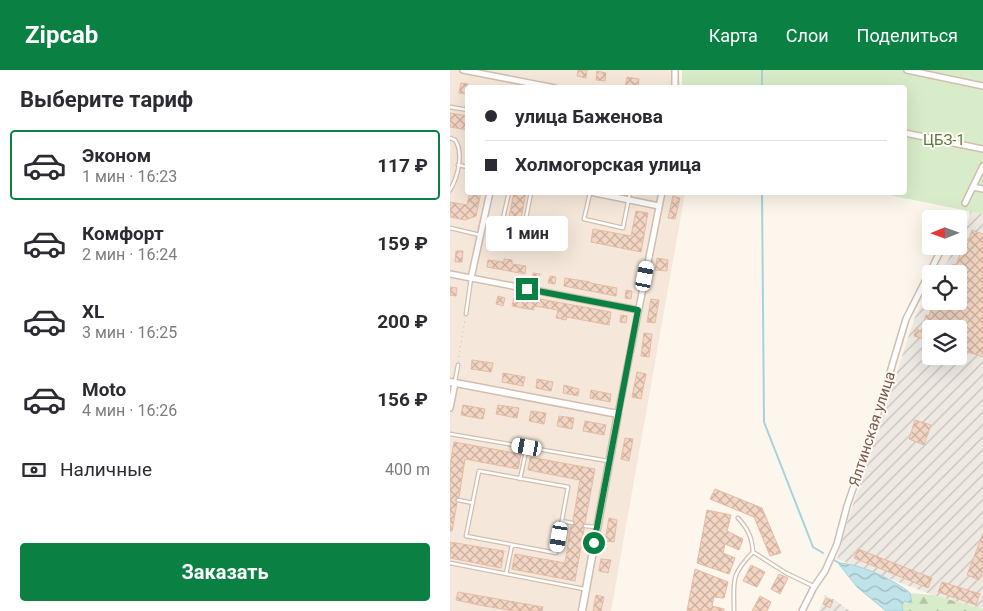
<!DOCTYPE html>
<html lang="ru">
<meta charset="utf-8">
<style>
body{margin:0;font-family:Roboto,sans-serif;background:#f7f7f7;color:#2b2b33;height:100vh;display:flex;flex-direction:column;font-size:19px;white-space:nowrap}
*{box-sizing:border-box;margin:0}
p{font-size:16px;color:#7c7c81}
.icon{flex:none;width:28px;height:28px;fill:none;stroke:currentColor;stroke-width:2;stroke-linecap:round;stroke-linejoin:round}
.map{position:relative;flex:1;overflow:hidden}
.panel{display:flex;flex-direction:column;background:#fff;width:450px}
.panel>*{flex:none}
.top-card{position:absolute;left:15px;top:15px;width:442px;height:110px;border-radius:5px;box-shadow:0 5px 20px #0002;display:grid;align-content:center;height:110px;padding:0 20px;background:#fff}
.needle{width:32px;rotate:269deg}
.fabs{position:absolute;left:472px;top:140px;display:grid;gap:10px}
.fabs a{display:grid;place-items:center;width:45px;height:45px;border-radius:5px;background:#fff;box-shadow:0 5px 20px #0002;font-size:25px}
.end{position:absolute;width:22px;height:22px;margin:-11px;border:6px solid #0b8043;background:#fff;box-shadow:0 0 0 2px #fff}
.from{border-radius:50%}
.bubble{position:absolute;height:35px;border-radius:5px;background:#fff;box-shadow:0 5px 20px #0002;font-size:16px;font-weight:700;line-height:35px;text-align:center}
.car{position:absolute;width:15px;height:30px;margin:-15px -8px;border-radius:6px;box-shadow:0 0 4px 1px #0007;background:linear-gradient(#fff 24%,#345 0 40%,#fff 0 76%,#345 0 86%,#fff 0)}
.top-card b{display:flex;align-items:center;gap:18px;height:48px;font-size:19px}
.top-card b+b{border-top:1px solid #e1e1e2}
.top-card i{width:12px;height:12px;background:#2b2b33}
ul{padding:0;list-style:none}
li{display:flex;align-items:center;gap:15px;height:70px;margin:0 10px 8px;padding:0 10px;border:2px solid transparent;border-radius:5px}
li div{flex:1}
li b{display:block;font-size:19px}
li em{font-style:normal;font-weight:700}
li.selected{border-color:#0b8043}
li>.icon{width:45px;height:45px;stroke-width:1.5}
h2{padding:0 20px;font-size:22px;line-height:60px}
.pay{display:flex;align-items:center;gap:12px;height:55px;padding:0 20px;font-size:19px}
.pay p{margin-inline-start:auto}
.cta{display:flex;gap:10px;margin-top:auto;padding:10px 20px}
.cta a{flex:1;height:58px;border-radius:5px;background:#0b8043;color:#fff;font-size:20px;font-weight:700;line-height:58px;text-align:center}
header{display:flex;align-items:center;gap:30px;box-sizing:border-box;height:70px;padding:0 25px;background:#0b8043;color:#fff}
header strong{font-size:24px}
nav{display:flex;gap:28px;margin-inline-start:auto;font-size:18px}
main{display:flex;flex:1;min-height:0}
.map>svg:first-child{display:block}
.residential{fill:#f5e8da}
.industrial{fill:url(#industrial-furrows);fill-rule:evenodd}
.forest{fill:url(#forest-firs)}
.green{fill:#d8ecc9}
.water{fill:url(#water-waves);stroke:#a5d3da}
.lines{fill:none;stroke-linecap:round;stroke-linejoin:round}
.stream{stroke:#a5d3da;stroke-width:2}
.building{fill:url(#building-cross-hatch);stroke:#e6bba3}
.service-casing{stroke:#d1beb0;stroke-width:5}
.minor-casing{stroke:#d1beb0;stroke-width:8}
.tertiary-casing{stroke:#d1beb0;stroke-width:9}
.path{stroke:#d9b8a5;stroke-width:1;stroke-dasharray:1 4;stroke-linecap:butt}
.service{stroke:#fff;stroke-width:2.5}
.minor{stroke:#fff;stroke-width:5}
.tertiary{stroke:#fff;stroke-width:6}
.route{stroke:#0b8043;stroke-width:6}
.labels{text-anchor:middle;stroke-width:4;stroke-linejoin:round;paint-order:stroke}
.park-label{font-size:15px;fill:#537a41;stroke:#fffaf3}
.street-label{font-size:15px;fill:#7a5c4d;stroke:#fffaf3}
</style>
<header>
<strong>Zipcab</strong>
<nav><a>Карта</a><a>Слои</a><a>Поделиться</a></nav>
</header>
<main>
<section class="panel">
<h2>Выберите тариф</h2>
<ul>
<li class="selected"><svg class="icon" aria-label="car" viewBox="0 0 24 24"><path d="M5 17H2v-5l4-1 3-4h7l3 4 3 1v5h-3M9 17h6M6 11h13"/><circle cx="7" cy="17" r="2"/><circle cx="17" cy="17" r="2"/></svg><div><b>Эконом</b><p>1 мин · 16:23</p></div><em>117 ₽</em></li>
<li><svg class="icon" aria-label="car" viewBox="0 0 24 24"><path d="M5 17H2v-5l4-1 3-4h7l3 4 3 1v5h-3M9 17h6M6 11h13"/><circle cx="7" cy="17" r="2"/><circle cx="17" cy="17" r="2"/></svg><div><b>Комфорт</b><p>2 мин · 16:24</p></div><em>159 ₽</em></li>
<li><svg class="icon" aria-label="car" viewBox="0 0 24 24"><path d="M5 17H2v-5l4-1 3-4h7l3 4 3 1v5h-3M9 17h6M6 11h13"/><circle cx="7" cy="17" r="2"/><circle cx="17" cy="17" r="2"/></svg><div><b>XL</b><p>3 мин · 16:25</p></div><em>200 ₽</em></li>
<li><svg class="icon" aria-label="car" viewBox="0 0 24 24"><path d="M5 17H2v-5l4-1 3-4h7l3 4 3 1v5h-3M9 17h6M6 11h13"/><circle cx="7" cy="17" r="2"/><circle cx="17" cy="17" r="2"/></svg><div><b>Moto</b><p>4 мин · 16:26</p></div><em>156 ₽</em></li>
</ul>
<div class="pay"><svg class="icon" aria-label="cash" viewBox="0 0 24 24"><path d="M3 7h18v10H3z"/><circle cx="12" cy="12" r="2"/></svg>Наличные<p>400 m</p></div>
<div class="cta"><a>Заказать</a></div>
</section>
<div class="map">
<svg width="533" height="541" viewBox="0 0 533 541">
<defs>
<pattern id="industrial-furrows" width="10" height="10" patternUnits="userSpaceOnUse" patternTransform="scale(1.25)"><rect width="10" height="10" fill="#efe9e4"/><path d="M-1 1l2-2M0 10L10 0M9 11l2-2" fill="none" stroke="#c7c0bb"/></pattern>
<pattern id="forest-firs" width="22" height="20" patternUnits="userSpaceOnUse" patternTransform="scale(1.25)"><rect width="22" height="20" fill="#d8ecc9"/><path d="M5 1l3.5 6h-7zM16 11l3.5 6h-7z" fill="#b4c2a5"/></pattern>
<pattern id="water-waves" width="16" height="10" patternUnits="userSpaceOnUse" patternTransform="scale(1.25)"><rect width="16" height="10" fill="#bfe3e8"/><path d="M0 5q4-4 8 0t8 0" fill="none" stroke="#a0bbbe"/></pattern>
<pattern id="building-cross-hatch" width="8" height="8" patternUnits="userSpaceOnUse" patternTransform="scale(1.25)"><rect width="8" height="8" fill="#f3d5c3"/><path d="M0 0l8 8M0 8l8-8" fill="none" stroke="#cab0a1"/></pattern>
</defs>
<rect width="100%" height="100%" fill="#fdf6ec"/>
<path class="residential" d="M 0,0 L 228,0 L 230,17 L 18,18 L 18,122 L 235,123 L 161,541 L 0,541 Z"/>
<path class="industrial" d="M 520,141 L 533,144 L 533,539 L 483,525 L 387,489 L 396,456 L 465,247 L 481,219 L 481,231 L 509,231 L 509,204 L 490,204 L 506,176 L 509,176 L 509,171 L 517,156 ZM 481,259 L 509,259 L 509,286 L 481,286 Z
M 375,525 L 385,530 L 400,541 L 369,541 Z"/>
<path class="forest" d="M 460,523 L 483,525 L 533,539 L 533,541 L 453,541 L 452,537 L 454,531 L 462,533 Z"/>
<path class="green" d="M 232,0 L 533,0 L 533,144 L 429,123 L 455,122 L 455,18 L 232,17 Z"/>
<path class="water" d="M 388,493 C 408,493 445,510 460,523 L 462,533 L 454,531 L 452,536 L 453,541 L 436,541 L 407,517 Z"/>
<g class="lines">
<path class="stream" d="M 312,18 L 312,0
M 312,122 L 314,352 L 363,477 L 373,483
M 382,489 L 391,494"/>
</g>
<path class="building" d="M 128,0 L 137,0 L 136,8 L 127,6 Z
M 147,1 L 156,3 L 155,11 L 146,10 Z
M 177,7 L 189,9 L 188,18 L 175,18 Z
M 11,13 L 18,14 L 17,24 L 9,23 Z
M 0,43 L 18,46 L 18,60 L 0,57 Z
M 20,122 L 31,122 L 26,146 L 15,150 L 0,147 L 0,132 L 17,135 Z
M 64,122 L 76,122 L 67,170 L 55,168 Z
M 223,126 L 230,128 L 225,149 L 218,148 Z
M 186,141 L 198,143 L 191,182 L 141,172 L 143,159 L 181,166 Z
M 522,160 L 533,164 L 533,287 L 509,279 L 509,259 L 481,259 L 481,271 L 464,266 L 466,259 L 471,261 L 476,245 L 479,246 L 483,231 L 495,231 L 509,235 L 509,204 L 500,204 L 503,194 L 506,196 L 512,178 L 516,179 Z
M 6,181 L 13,181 L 12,192 L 5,192 Z
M 207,188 L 218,190 L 217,201 L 205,200 Z
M 54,189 L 62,190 L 62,194 L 76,196 L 75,204 L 37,197 L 38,190 L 54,192 Z
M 83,203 L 90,204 L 89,211 L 82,210 Z
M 100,206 L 106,207 L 105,214 L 98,213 Z
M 115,208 L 140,212 L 140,213 L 167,218 L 166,226 L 114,216 Z
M 0,217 L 7,218 L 6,226 L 0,225 Z
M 176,220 L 182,221 L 181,229 L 175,228 Z
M 48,226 L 55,228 L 53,236 L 46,234 Z
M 79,227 L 161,242 L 159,255 L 117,247 L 116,250 L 106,248 L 108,240 L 84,236 L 84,240 L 62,236 L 64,228 L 78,231 Z
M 201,229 L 209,230 L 205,253 L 197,252 Z
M 171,245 L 177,246 L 176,253 L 170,252 Z
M 194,263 L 202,264 L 199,287 L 191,286 Z
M 22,290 L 43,293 L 41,302 L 21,299 Z
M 187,302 L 196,304 L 191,329 L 182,327 Z
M 53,303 L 75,307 L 73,316 L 52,312 Z
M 87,309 L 103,312 L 101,321 L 86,318 Z
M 114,315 L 129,319 L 128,326 L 113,323 Z
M 141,320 L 161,324 L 160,332 L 140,328 Z
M 13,335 L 35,339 L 33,349 L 11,345 Z
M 48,335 L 69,338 L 67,348 L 46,344 Z
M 81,341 L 96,343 L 94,354 L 79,351 Z
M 109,346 L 124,348 L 122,359 L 107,356 Z
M 465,350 L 481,355 L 474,375 L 459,369 Z
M 135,351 L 156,355 L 154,365 L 133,361 Z
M 175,368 L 183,369 L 179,391 L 171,389 Z
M 4,372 L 71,384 L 68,399 L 15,389 L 9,427 L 5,430 L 7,433 L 2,461 L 0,461 L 0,395 Z
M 80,387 L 145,399 L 135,453 L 132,455 L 134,459 L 125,511 L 62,499 L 65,484 L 115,493 L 121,456 L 125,453 L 123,450 L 130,410 L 78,400 Z
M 265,419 L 312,438 L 331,483 L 320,486 L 304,447 L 260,429 Z
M 257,440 L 281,445 L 277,461 L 293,469 L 289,480 L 275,474 L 273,483 L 285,488 L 279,504 L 247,493 Z
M 159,448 L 167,450 L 164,472 L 155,471 Z
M 533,463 L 533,499 L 529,510 L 517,505 Z
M 0,472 L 54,481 L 51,498 L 0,488 Z
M 408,479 L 482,508 L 478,518 L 404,488 Z
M 151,489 L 161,490 L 158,503 L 149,501 Z
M 301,495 L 315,502 L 307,517 L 293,511 Z
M 245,499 L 278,512 L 274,528 L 264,527 L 262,536 L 274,539 L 274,541 L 237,541 Z
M 329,504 L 338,508 L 330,524 L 321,519 Z
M 492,512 L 530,524 L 526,535 L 488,522 Z
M 8,522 L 93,537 L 92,541 L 64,541 L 29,535 L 6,530 Z
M 146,525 L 154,527 L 151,541 L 143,541 Z
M 310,526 L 321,532 L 317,541 L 302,541 Z
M 376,528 L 383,531 L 380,538 L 373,534 Z"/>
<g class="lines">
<g class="service-casing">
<path id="service" d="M 0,37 L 18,40
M 0,68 L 5,70 C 14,83 8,107 0,120
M 8,95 L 18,97
M 140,123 L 134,149 L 173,158 L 180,122
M 0,158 L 30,165
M 49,166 L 59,122
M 72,169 L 81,122
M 16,244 L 21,208
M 5,311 L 8,295
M 0,364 L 158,391
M 29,401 L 118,417 L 106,483 L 16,466 Z
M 70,409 L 77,377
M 8,430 L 23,433
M 288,448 C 298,459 302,467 303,482
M 112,451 L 122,453
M 135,456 L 146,457
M 0,493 L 134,519
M 56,504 L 62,475
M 284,541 C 284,510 280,506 303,482 L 336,503 L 363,516"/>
</g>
<g class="minor-casing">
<path id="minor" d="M 13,0 L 105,18
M 457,0 L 533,16
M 225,18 L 225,0
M 455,63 L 533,79
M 523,117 L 533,119
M 140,122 L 209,136
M 515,133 L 533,96
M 0,204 L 188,240
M 21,208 L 40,122
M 0,338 L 5,313
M 168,344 L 212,122
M 352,541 L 364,517 L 375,501 L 387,474 L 397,436 L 421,366 L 456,249 L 493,176"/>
</g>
<g class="tertiary-casing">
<path id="tertiary" d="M 0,312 L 168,344 L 132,541"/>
</g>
<path class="path" d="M 8,292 L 15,249"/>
<use href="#service" class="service"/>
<use href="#minor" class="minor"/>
<use href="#tertiary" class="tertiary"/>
</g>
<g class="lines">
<path class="route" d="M 77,219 L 188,240 L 144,473"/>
</g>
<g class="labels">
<g class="park-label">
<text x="494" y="75">ЦБЗ-1</text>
</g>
<g class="street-label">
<text transform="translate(422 359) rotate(-72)" y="5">Ялтинская улица</text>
</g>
</g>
</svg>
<div class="fabs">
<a><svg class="needle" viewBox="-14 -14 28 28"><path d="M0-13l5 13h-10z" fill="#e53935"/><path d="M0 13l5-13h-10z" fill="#7c7c81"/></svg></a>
<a><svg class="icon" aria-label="locate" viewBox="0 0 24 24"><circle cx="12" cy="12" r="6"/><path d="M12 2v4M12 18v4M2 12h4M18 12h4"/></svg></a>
<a><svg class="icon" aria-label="layers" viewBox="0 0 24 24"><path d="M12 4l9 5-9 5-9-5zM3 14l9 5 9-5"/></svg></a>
</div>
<i class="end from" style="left:144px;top:473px"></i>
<i class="end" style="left:77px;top:219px"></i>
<div class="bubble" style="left:36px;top:146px;width:82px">1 мин</div>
<i class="car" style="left:195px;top:206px;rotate:11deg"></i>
<i class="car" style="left:77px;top:377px;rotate:280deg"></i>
<i class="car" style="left:109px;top:467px;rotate:190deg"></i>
<div class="top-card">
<b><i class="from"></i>улица Баженова</b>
<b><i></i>Холмогорская улица</b>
</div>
</div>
</main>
